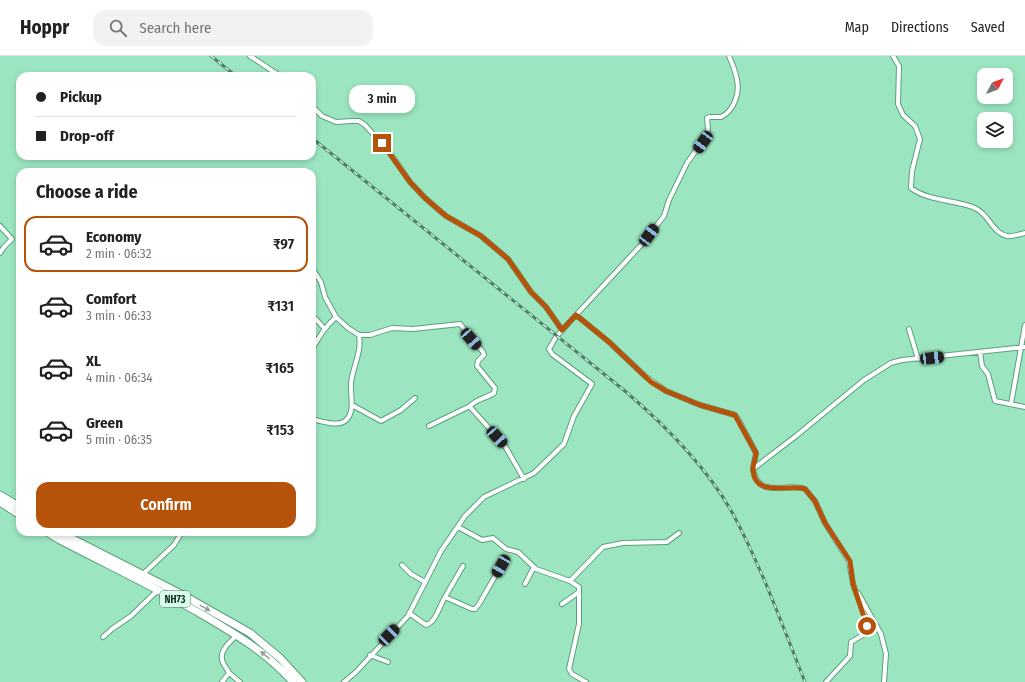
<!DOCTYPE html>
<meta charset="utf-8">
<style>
body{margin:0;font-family:"Fira Sans Condensed",sans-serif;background:#f2f2f2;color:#202124;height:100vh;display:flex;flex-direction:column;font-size:15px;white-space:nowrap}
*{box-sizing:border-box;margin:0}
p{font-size:13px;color:#757577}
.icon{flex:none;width:22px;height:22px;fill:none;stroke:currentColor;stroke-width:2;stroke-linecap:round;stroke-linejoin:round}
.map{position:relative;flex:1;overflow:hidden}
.side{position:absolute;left:16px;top:112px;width:300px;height:368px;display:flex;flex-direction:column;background:#fff;border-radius:12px;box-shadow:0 2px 6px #0003}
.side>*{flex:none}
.banner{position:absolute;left:16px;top:16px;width:300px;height:88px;border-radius:12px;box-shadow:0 2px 6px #0003;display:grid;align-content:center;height:88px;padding:0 20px;background:#fff}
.needle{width:26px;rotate:49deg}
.tools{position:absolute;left:977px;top:12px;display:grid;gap:8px}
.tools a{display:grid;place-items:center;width:36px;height:36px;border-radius:8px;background:#fff;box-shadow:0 2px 6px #0003;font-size:20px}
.end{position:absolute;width:18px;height:18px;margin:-9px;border:5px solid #b45309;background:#fff;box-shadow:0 0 0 2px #fff}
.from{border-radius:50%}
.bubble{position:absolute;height:28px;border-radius:12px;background:#fff;box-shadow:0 2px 6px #0003;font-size:13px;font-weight:600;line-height:28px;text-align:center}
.car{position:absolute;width:12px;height:24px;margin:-12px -6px;border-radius:5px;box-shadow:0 0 3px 1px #0007;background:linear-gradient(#222 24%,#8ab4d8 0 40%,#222 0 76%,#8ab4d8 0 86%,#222 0)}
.banner b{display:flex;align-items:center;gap:14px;height:38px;font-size:15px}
.banner b+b{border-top:1px solid #e0e0e0}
.banner i{width:10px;height:10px;background:#202124}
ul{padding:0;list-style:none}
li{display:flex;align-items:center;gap:12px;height:56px;margin:0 8px 6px;padding:0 12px;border:2px solid transparent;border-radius:12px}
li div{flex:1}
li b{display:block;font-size:15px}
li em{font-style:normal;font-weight:600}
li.current{border-color:#b45309}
li>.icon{width:36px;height:36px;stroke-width:1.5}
h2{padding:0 20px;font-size:18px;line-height:48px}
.action{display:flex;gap:8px;margin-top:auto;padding:8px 20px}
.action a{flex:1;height:46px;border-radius:12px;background:#b45309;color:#fff;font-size:16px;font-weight:600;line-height:46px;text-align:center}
header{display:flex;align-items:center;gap:24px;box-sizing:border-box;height:56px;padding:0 20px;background:#fff;border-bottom:1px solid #e0e0e0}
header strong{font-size:19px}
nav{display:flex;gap:22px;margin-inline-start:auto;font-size:14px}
.search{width:280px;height:36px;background:#f2f2f2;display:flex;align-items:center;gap:10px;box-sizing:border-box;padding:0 14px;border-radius:12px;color:#757577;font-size:15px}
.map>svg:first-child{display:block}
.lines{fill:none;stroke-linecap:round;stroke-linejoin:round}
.minor-casing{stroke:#58a17e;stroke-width:6}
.trunk-casing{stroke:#58a17e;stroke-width:9}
.minor{stroke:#fff;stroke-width:4}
.trunk{stroke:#fff;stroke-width:7}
.rail-casing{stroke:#4e8068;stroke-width:3}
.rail{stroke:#d9fdea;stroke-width:1.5;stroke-dasharray:4.5;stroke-linecap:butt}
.oneway{fill:#95a39c}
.route{stroke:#b45309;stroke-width:5}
.labels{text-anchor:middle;stroke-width:3;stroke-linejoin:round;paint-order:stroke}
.shield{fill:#d9fdea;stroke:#4e6f5f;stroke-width:1}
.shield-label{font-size:10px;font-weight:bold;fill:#133224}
</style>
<header>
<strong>Hoppr</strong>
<div class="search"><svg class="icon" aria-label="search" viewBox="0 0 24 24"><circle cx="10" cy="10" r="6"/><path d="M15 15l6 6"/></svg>Search here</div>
<nav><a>Map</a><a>Directions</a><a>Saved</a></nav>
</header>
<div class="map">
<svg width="1025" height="626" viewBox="0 0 1025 626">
<rect width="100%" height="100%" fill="#9be6c0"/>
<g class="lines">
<g class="minor-casing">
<path id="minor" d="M 250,0 L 280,20
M 729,0 C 732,7 736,16 737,24 C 740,37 734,55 721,61 L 710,61 L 707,62 L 708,73 L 707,79 L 687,107 L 669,144 L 664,160 L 642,188 L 576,259 L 609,286 L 646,321 L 666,335 L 700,349 L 735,359 L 738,363 L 756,397 L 753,413 L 796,380 L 864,324 L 891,307 L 902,304 L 1025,291
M 893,0 L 899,10 L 898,48 L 903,59 L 915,70 L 920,83 L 912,115 L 911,132 C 930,146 954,143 975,152 C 990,159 992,177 1007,180 C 1012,181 1020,178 1025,177
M 312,50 L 322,60 L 336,66 L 352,65 L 359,65 L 365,69 L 390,97 L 410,126 L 425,142 L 446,160 L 481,180 L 508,203 L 531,236 L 546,251 L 562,274
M 0,170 L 12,183 L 4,191 L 0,197
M 312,212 L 321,226 L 325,241 L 336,261 L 348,272 L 359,279 L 370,279 L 392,272 L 413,273 L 460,268 L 483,296 L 484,299 L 478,305 L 477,310 L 495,332 L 494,337 C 487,342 476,343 470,350 L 471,352 L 505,390 L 524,423
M 312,259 L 324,272
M 909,273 L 918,303
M 312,293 C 320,280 324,272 336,261
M 980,296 L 982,310 L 988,318 L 995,345 L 1025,351
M 1011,348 L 1025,269
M 352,349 L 381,365 L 401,354 L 415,342
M 312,363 C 321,365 337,371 345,365 C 356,357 350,338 351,327 C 353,310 362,296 359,279
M 429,370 L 470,350
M 753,413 C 758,444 786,426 805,433 L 815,445 L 825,467 L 849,505 L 853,528 L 866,563 L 868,576 L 851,586 L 850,600 L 826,626
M 458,471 L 482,484 L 493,482 L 506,493 L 518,496 L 536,513 L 570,525 L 579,531 L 579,536 L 562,548
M 402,509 L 411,518 L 425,526
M 142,519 L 174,489 L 182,476
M 570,525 L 603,491 L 623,487 L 667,486 L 679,477
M 525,528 L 534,511
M 579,536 L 579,568 L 569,613 L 572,618 L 586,626
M 858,537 L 881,578 L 886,598 L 884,626
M 445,541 L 463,510
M 409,557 L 426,569 C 436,566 440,549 445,541 L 472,553 L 475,553 L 479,548 L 505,503
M 103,581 L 112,573 L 131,560 L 158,534
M 370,599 L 388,606
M 229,617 L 240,626
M 222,626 L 229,617 C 227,612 222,608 222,603 C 220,594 231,585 237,579
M 344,626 L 356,616 L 408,560 L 441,495 L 465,460 L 484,441 L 534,417 L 564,388 L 574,360 L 592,328 L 552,298 L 549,293 L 556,281 L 576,259"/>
</g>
<g class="trunk-casing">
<path id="trunk" d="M 0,439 L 20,451
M 0,446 L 20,459
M 47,476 L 60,484 C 108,509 157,532 203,559 C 237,579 266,596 293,626
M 59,476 L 181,538 L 250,577 L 280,602 L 302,626"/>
</g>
<use href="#minor" class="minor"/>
<use href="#trunk" class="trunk"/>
<g class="rail-casing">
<path id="rail" d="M 211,0 L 236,20
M 312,82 L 625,335 C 666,370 707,411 733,458 C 761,510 783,571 805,626"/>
</g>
<use href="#rail" class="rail"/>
</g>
<defs><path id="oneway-solid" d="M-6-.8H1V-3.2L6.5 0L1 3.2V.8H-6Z"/></defs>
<g class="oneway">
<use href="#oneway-solid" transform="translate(205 552) rotate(29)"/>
<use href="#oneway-solid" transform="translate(265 599) rotate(-140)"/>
</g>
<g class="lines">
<path class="route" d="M 382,87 L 410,126 L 425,142 L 446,160 L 481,180 L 508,203 L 531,236 L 546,251 L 562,274 L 576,259 L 609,286 L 651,326 L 666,335 L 700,349 L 735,359 L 756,397 C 756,402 753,407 753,412 C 753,440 783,430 801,432 L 805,433 L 815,445 L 825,467 L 850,505 L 853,528 L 867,570"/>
</g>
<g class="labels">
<rect class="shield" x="160" y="535" width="30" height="16" rx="3"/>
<g class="shield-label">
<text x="175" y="547">NH73</text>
</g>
</g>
</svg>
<div class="tools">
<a><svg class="needle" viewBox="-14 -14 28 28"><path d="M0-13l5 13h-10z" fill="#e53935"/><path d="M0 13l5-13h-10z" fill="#757577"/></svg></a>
<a><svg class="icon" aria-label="layers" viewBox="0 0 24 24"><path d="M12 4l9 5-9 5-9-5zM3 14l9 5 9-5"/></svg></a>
</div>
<i class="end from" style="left:867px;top:570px"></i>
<i class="end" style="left:382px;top:87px"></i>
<div class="bubble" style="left:349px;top:29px;width:66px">3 min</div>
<i class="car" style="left:703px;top:86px;rotate:216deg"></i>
<i class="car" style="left:649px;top:179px;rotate:37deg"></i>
<i class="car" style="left:471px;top:283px;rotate:139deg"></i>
<i class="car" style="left:932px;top:302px;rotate:83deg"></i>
<i class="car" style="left:497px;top:381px;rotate:138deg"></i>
<i class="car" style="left:501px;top:510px;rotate:210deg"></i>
<i class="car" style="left:389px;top:579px;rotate:44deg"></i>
<div class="banner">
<b><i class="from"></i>Pickup</b>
<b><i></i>Drop-off</b>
</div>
<section class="side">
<h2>Choose a ride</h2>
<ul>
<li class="current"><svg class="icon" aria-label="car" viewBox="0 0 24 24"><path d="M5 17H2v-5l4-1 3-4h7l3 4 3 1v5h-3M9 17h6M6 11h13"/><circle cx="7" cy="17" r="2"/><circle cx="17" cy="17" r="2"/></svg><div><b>Economy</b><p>2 min · 06:32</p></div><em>₹97</em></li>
<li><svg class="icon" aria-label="car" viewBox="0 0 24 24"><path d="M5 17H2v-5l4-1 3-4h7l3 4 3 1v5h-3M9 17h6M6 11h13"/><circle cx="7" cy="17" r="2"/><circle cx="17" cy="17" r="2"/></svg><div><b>Comfort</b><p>3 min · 06:33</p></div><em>₹131</em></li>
<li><svg class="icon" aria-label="car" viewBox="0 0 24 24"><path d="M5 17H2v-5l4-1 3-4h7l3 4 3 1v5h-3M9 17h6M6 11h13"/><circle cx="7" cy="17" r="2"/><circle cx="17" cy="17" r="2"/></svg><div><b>XL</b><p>4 min · 06:34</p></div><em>₹165</em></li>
<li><svg class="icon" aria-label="car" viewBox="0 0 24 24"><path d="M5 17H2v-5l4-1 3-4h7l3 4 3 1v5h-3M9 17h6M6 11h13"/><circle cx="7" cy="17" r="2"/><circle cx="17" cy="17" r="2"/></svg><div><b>Green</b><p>5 min · 06:35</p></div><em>₹153</em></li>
</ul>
<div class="action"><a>Confirm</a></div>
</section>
</div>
